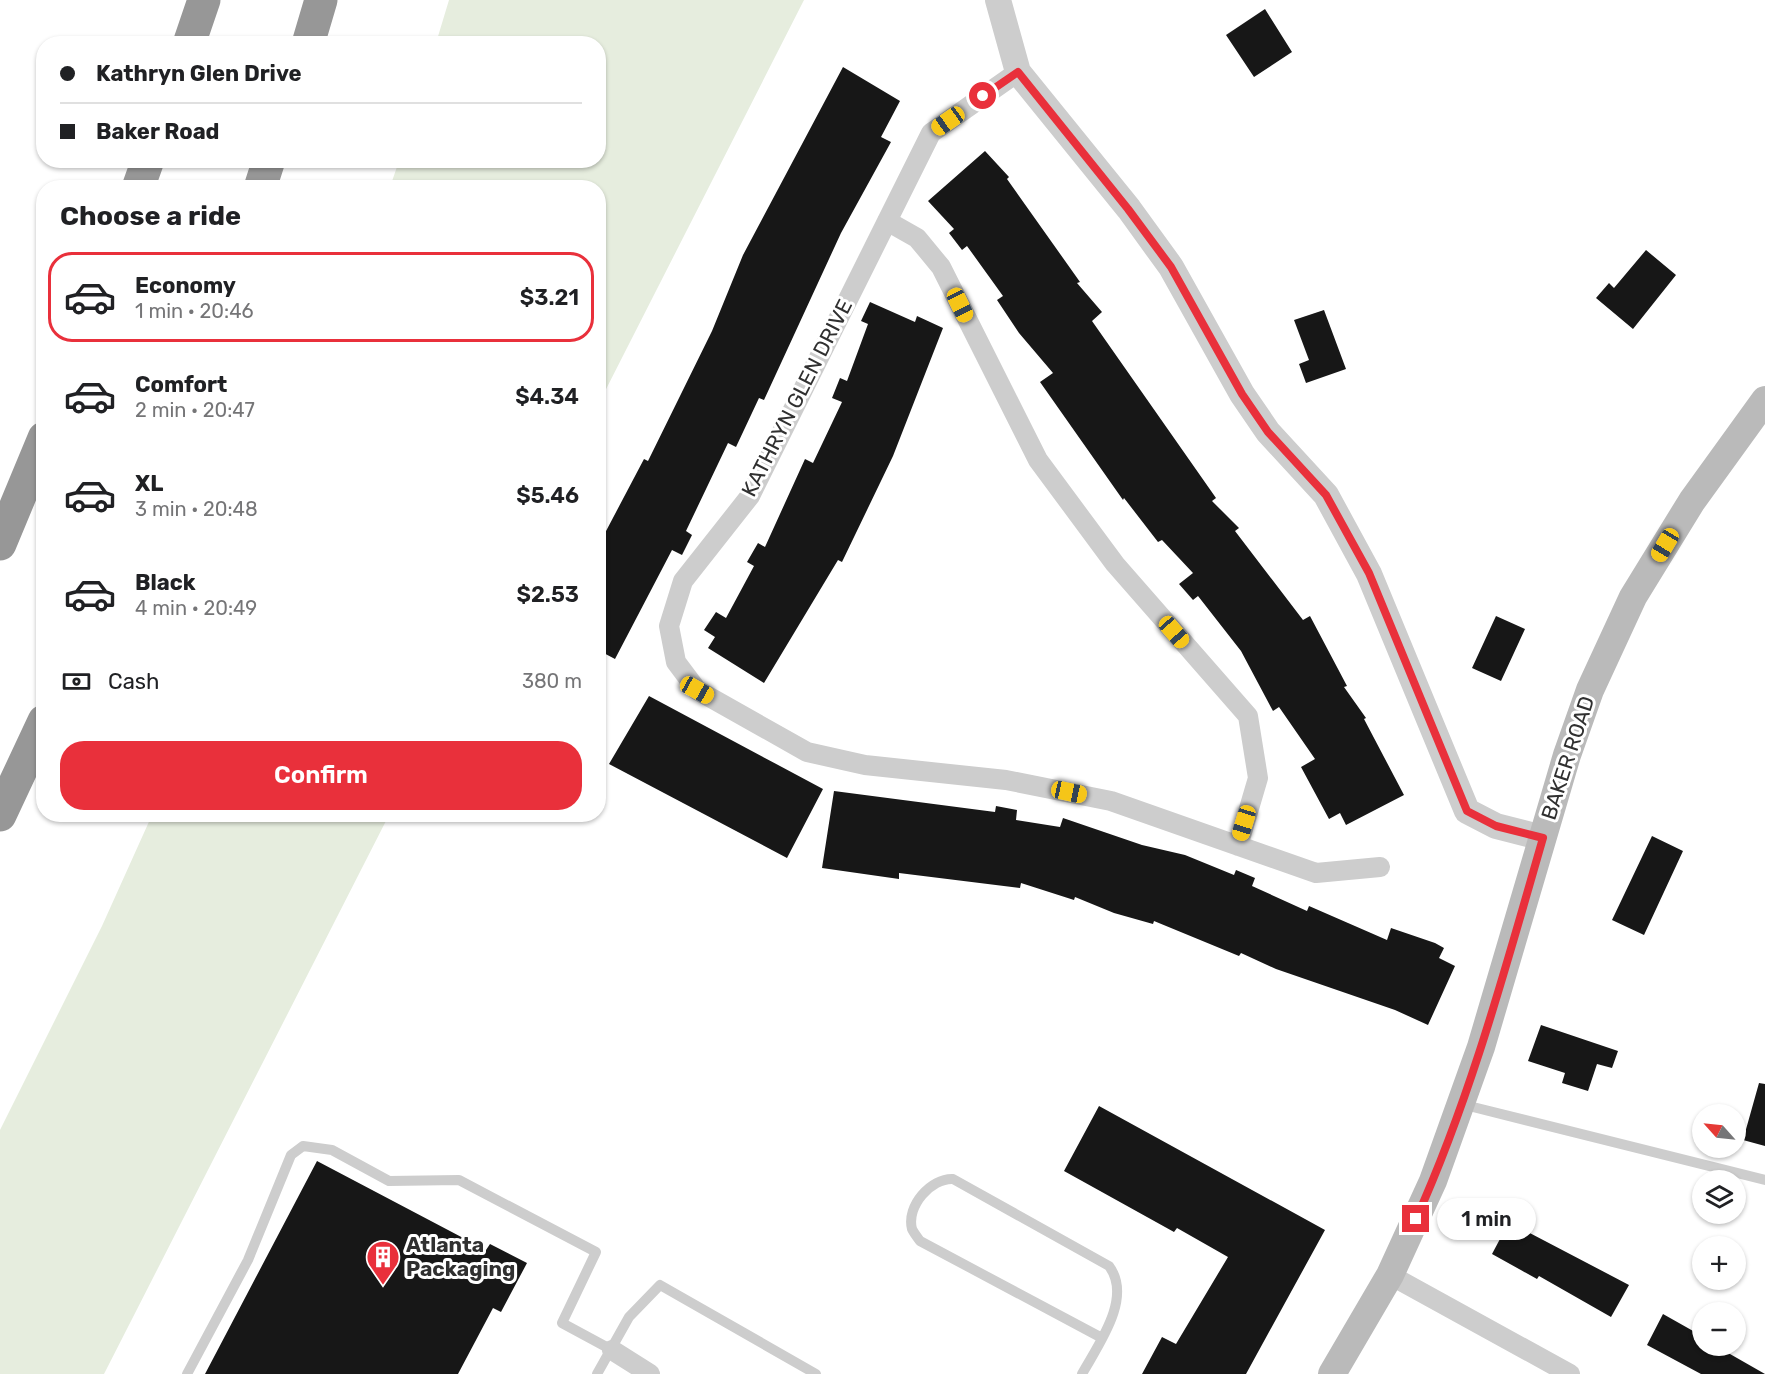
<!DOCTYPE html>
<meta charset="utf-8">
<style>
body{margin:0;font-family:Rubik,sans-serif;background:#f2f2f2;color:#202124;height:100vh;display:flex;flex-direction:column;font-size:22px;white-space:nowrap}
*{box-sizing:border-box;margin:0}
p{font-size:20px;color:#757577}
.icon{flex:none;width:33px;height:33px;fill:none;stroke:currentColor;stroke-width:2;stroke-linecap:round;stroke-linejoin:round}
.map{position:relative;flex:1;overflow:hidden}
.details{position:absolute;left:36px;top:180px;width:570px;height:642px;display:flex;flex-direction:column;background:#fff;border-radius:24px;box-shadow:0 2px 4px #0004}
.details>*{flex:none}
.banner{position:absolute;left:36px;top:36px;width:570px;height:132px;border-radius:24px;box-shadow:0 2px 4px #0004;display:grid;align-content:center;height:132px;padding:0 24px;background:#fff}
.needle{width:39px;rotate:297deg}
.tools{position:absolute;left:1692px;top:1104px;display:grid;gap:12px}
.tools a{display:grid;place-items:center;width:54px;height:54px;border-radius:50%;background:#fff;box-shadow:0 2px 4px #0004;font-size:30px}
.end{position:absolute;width:27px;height:27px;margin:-14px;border:8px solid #e9303b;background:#fff;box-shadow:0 0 0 3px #fff}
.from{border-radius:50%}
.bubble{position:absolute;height:42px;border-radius:21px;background:#fff;box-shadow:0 2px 4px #0004;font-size:20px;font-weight:600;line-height:42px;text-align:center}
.car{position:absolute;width:18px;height:36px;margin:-18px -9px;border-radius:8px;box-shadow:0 0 4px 2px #0007;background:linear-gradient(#f5c518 24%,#345 0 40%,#f5c518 0 76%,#345 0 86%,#f5c518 0)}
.banner b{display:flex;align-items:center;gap:21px;height:57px;font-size:22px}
.banner b+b{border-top:2px solid #e0e0e0}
.banner i{width:15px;height:15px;background:#202124}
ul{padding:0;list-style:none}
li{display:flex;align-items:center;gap:18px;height:90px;margin:0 12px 9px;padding:0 12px;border:3px solid transparent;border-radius:24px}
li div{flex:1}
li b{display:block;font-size:22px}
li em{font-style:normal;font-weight:600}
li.active{border-color:#e9303b}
li>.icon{width:54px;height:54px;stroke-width:1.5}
h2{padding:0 24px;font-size:27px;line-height:72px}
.pay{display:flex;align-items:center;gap:15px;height:66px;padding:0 24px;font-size:22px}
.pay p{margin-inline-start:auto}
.primary-button{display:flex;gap:12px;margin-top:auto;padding:12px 24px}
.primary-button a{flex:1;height:69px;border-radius:24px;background:#e9303b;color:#fff;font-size:24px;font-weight:600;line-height:69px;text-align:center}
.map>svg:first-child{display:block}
.green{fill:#e6edde}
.building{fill:#171717}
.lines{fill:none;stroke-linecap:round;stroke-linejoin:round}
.service{stroke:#cdcdcd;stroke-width:10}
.minor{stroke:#cdcdcd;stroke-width:20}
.tertiary{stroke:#cdcdcd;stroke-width:26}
.secondary{stroke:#bababa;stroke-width:28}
.motorway{stroke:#979797;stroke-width:33}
.route{stroke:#e9303b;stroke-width:8}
.labels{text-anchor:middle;stroke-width:6;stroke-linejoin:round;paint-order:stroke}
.street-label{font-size:21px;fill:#303030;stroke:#fff}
.poi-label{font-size:21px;font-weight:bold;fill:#303030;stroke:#fff;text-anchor:start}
</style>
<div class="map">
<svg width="1765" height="1374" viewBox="0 0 1765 1374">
<rect width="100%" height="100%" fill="#fff"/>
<path class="green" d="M 449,0 L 804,0 L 599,403 L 598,188 L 390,187 L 399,161 L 598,160 L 598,44 L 436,43 Z
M 152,815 L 389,815 L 104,1374 L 0,1374 L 0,1130 L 102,926 Z"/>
<path class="building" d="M 1265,9 L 1292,52 L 1254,77 L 1226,35 Z
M 843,67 L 900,101 L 881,137 L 891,142 L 841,233 L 764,400 L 759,398 L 736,447 L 728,443 L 686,531 L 692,535 L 682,555 L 672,550 L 615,659 L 598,650 L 598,529 L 605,533 L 644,459 L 648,461 L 712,331 L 743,255 Z
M 985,151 L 1009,177 L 1007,179 L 1080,282 L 1077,283 L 1102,312 L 1092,321 L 1216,498 L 1212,501 L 1239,528 L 1235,531 L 1303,620 L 1310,616 L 1347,686 L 1344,687 L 1366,718 L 1364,719 L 1404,795 L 1346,825 L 1340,813 L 1329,819 L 1301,767 L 1315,759 L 1279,707 L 1273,711 L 1241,651 L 1198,596 L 1193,600 L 1179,584 L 1193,573 L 1162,540 L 1158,542 L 1124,498 L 1123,500 L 1040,382 L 1053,373 L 1019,333 L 997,300 L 1003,296 L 967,246 L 962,250 L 949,233 L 954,229 L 928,201 Z
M 1646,250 L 1676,275 L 1633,329 L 1596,298 L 1609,283 L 1614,288 Z
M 870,302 L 915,322 L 917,316 L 943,328 L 893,456 L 842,562 L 838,560 L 764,683 L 708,648 L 715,637 L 704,630 L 716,612 L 726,618 L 754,566 L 747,562 L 758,543 L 765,547 L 805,459 L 813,463 L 842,402 L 832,398 L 840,378 L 847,381 L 868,324 L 861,321 Z
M 1324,310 L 1346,369 L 1306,383 L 1299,364 L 1309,360 L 1294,320 Z
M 1496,616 L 1525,629 L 1501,681 L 1472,668 Z
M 649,696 L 823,789 L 787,858 L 609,764 Z
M 834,791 L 995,812 L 996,806 L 1017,810 L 1016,820 L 1060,827 L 1063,818 L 1142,845 L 1185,855 L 1234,875 L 1236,870 L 1255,878 L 1252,886 L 1307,911 L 1309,906 L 1387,940 L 1391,928 L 1435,943 L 1444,948 L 1439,958 L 1455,966 L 1428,1025 L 1395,1010 L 1276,969 L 1241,953 L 1239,956 L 1154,921 L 1153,924 L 1114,913 L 1075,897 L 1074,900 L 1021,883 L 1020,888 L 899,873 L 899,879 L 822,868 Z
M 1652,836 L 1683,851 L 1644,935 L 1612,920 Z
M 1541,1025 L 1618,1051 L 1612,1068 L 1597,1064 L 1588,1091 L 1562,1083 L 1565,1073 L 1528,1061 Z
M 1759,1083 L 1765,1084 L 1765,1146 L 1743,1140 Z
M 1099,1106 L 1325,1230 L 1246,1374 L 1142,1374 L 1162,1337 L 1176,1344 L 1228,1257 L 1177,1228 L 1174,1232 L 1064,1171 Z
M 317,1161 L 486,1250 L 490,1244 L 527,1263 L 501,1312 L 493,1308 L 458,1374 L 205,1374 Z
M 1509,1222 L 1629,1285 L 1611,1317 L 1539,1276 L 1537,1279 L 1492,1254 Z
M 1663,1314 L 1702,1336 L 1702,1346 L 1716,1346 L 1765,1374 L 1701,1374 L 1647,1345 Z"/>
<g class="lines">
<path class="service" d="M 1461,1104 L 1765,1180
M 187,1374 L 248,1260 L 291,1155 L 303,1146 L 332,1150 L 389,1181 L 459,1180 L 596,1252 L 562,1323 L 612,1350
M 597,1374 L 629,1317 L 660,1285 L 816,1374
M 1082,1374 C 1098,1345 1133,1298 1109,1266 L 953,1179 C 931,1178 906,1206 912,1229 C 914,1233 917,1237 920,1241 L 1102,1338"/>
<path class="minor" d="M 1018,72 L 931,133 L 750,496 L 683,581 L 669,626 L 676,662 L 697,690 L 807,752 L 865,765 L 1006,780 L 1111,801 L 1316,873 L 1380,867
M 887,221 L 917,238 L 941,267 L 1038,460 L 1115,564 L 1248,716 L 1258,778 L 1238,846
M 1390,1275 L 1570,1374
M 612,1350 L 650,1374"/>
<path class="tertiary" d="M 998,0 L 1018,72 L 1129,209 L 1171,267 L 1242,394 L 1268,432 L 1326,495 L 1369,574 L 1467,811 L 1496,826 L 1543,838"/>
<path class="secondary" d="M 1332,1374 L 1390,1275 L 1433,1181 L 1481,1047 L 1567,755 L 1590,690 L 1633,597 L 1692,501 L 1765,400"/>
<path class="motorway" d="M 189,44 L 204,0
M 308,44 L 321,0
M 138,188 L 148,160
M 260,188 L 269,160
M 0,544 L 44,438
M 0,815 L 44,721"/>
</g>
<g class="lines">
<path class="route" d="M 983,96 L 1018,72 L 1128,209 L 1171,267 L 1242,394 L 1268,432 L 1326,495 L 1369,573 L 1467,811 L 1496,826 L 1543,838 C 1506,966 1471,1097 1416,1219"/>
</g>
<defs>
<g id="building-pin" transform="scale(1.725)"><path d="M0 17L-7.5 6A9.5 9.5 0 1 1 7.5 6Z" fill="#e9303b" stroke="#fff"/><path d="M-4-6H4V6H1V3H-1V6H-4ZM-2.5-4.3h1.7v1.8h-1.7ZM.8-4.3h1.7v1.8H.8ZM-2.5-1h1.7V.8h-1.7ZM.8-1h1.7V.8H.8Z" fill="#fff"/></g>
</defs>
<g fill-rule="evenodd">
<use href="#building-pin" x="383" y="1257"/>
</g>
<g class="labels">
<g class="street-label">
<text transform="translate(797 398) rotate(-63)" y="7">KATHRYN GLEN DRIVE</text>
<text transform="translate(1568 758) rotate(-72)" y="7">BAKER ROAD</text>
</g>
<g class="poi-label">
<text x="406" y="1252">Atlanta<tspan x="406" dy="24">Packaging</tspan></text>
</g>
</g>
</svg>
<div class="tools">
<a><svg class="needle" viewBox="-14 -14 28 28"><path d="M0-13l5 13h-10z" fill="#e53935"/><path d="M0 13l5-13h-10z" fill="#757577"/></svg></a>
<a><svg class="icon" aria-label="layers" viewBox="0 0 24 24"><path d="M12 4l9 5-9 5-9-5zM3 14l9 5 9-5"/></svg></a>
<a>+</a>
<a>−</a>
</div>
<i class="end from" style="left:983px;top:96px"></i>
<i class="end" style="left:1416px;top:1219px"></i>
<div class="bubble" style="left:1437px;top:1198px;width:99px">1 min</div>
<i class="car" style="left:948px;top:121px;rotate:235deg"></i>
<i class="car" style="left:960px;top:305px;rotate:154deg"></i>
<i class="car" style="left:1665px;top:545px;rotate:211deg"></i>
<i class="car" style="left:1174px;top:632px;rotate:139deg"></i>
<i class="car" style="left:697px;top:690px;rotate:119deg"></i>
<i class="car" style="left:1069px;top:792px;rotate:102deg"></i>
<i class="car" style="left:1244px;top:823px;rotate:197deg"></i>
<div class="banner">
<b><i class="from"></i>Kathryn Glen Drive</b>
<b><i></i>Baker Road</b>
</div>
<section class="details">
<h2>Choose a ride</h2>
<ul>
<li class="active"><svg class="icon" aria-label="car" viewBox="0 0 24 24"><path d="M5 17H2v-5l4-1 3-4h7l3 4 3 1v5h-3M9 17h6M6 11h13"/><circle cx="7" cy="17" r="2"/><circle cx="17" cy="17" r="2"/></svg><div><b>Economy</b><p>1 min · 20:46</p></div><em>$3.21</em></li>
<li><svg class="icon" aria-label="car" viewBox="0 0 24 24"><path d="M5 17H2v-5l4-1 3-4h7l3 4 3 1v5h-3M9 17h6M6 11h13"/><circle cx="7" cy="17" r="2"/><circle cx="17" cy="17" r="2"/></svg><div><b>Comfort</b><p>2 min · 20:47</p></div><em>$4.34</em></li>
<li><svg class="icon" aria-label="car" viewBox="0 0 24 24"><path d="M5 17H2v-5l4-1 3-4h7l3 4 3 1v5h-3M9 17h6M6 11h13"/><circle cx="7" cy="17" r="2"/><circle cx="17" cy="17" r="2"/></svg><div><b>XL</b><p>3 min · 20:48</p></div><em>$5.46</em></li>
<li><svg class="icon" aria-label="car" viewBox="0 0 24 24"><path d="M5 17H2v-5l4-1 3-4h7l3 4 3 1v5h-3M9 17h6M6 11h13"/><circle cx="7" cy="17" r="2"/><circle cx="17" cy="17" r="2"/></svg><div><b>Black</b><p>4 min · 20:49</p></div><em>$2.53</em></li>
</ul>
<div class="pay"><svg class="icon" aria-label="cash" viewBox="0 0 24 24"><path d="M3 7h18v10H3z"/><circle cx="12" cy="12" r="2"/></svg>Cash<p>380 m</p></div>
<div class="primary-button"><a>Confirm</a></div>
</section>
</div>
